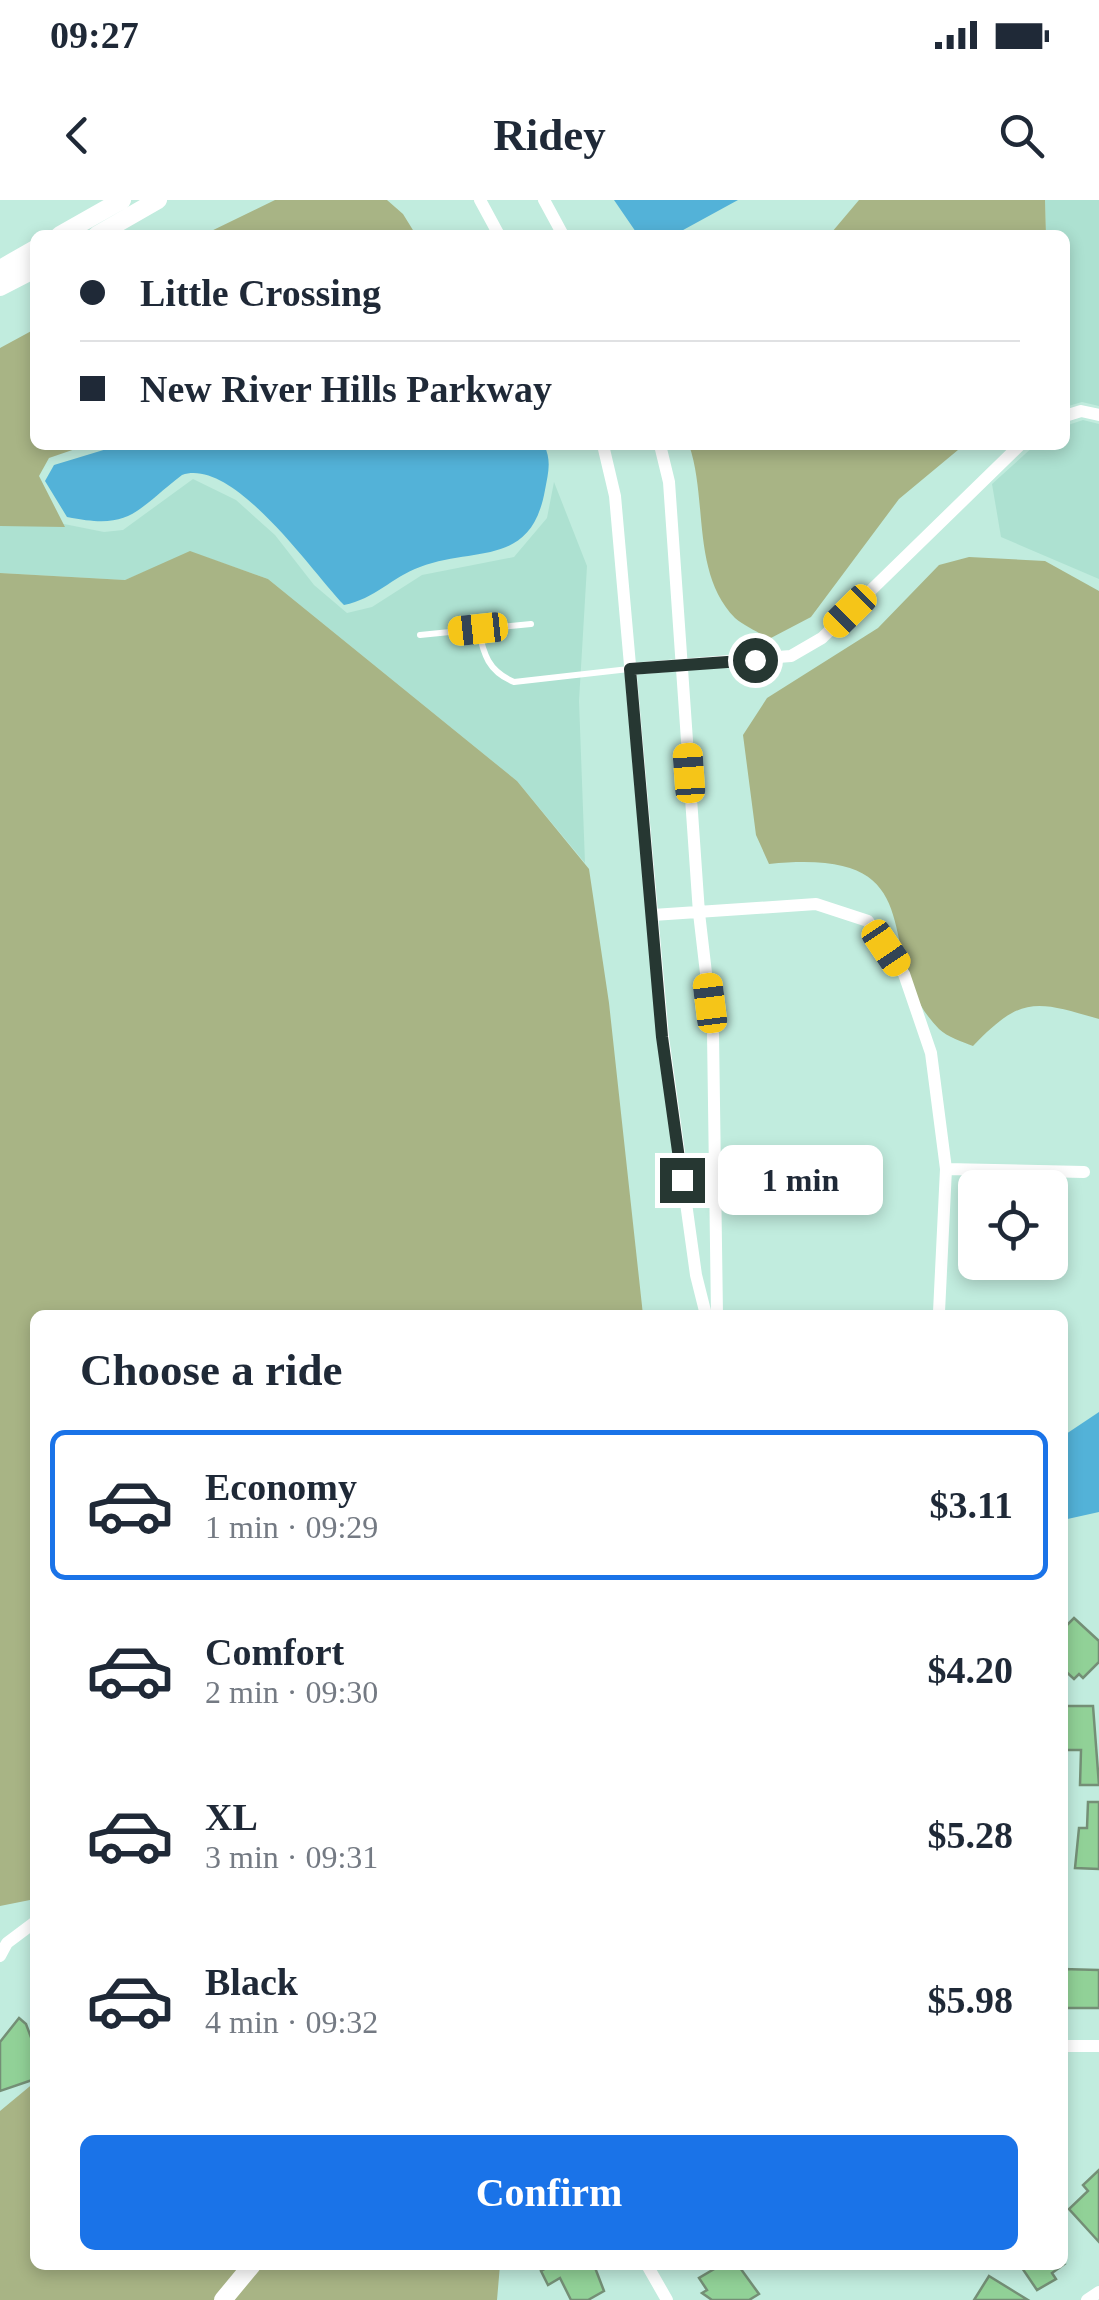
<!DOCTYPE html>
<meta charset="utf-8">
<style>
body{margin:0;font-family:"Times New Roman",serif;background:#f2f2f3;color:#1f2937;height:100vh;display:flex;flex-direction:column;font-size:38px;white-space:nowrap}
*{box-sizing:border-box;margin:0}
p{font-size:32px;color:#747a83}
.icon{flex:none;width:55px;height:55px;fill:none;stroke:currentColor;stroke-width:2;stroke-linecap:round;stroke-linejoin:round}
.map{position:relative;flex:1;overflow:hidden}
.drawer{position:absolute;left:30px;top:1110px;width:1038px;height:960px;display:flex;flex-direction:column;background:#fff;border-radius:15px;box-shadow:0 5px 15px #0003}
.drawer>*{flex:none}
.guide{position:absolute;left:30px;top:30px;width:1040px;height:220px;border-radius:15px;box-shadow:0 5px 15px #0003;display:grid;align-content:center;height:220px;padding:0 50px;background:#fff}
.buttons{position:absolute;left:958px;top:970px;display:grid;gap:20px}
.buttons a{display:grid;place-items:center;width:110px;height:110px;border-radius:15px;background:#fff;box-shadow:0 5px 15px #0003;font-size:50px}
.end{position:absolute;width:45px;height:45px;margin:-22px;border:12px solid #263732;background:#fff;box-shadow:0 0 0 5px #fff}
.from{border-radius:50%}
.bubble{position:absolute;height:70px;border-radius:15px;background:#fff;box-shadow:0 5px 15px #0003;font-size:32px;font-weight:700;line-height:70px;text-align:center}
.car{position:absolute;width:30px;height:60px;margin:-30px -15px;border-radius:12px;box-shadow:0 0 8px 2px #0007;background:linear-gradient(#f5c518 24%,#345 0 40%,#f5c518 0 76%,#345 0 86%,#f5c518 0)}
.guide b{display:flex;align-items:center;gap:35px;height:95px;font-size:38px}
.guide b+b{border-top:2px solid #e0e1e3}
.guide i{width:25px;height:25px;background:#1f2937}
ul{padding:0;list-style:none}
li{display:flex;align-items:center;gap:30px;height:150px;margin:0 20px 15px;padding:0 30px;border:5px solid transparent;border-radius:15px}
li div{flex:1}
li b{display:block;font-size:38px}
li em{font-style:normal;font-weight:700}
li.selected{border-color:#1a73e8}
li>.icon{width:90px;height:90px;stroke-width:1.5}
h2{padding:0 50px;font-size:45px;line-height:120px}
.button{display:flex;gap:20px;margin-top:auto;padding:20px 50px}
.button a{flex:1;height:115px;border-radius:15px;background:#1a73e8;color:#fff;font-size:40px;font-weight:700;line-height:115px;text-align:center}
.status{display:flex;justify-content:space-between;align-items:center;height:70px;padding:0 50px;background:#fff;direction:ltr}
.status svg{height:28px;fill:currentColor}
header{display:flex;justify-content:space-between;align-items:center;height:130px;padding:0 50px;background:#fff;font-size:45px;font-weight:700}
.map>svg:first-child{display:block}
.built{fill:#ade1d1}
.green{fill:#a8b485}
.water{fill:#53b2d8}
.building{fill:#91d197;stroke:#748f76;stroke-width:2.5}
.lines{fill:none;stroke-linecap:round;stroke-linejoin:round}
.lane{stroke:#fff;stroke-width:6}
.street{stroke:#fff;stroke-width:12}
.secondary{stroke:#fff;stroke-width:18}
.route{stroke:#263732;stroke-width:12}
</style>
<div class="status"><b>09:27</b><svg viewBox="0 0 49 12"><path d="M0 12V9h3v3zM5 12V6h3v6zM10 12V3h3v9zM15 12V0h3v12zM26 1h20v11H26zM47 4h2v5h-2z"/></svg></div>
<header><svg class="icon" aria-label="back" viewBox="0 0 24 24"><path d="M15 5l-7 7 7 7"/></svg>Ridey<svg class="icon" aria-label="search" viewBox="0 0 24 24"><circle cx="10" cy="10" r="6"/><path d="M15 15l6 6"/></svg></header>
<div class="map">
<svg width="1099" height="2100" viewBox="0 0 1099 2100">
<rect width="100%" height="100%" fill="#c1ecde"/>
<path class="built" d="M 1045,0 L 1099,0 L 1099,206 L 1082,202 L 1065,207 L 1065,35 L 1046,35 Z
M 1083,220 L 1099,224 L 1099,379 L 1001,337 L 992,284 L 1035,245 L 1065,245 L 1065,226 Z
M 193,279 L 236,300 L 275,335 L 314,385 L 347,413 L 372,407 L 422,375 L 514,357 L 547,318 L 554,282 L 587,366 L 579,501 L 585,663 L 517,581 L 268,379 L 191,352 L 125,380 L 0,373 L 0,326 L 64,324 L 104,332 L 123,330 Z"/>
<path class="green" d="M 275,0 L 387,0 L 403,14 L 416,35 L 203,35 Z
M 859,0 L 1045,0 L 1046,35 L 822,35 L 832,32 Z
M 35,129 L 35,245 L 87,245 L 49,258 L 39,276 L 65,327 L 0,326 L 0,148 Z
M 689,245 L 964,245 L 899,299 L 811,417 L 769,439 C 759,432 744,426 735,418 C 691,373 708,299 689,245 Z
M 190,351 L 268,379 L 517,581 L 589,669 L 609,803 L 643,1115 L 35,1115 L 35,1699 L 0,1706 L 0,373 L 125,380 Z
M 969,357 L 1045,361 L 1099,391 L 1099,819 C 1035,800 1021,796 973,846 C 963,842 947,837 939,829 C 866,755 944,646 769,664 L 756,635 L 743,535 L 767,498 L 878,428 L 939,365 Z
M 35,1882 L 35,2065 L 500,2065 L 497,2100 L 0,2100 L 0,1911 Z"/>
<path class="water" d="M 614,0 L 738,0 L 674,35 L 638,35 Z
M 120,245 C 184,245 246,245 308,245 C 331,245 346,254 368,245 L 544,245 C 552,261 548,273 545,290 C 531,368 476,346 420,367 C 392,377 375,399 344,405 C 312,372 234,257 182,275 C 134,312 131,330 67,317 L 45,281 L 54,265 Z
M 1099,1212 L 1099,1312 L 1063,1320 L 1063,1236 Z"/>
<path class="building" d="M 1074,1418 L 1099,1441 L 1099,1462 L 1083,1478 L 1079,1474 L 1074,1479 L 1062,1468 L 1062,1430 Z
M 1062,1506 L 1093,1506 L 1099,1585 L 1080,1585 L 1081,1550 L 1062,1550 Z
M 1088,1602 L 1099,1602 L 1099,1669 L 1075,1668 L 1079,1628 L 1087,1628 Z
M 1062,1769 L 1099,1770 L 1099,1808 L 1062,1808 Z
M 19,1818 L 26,1824 L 35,1848 L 35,1879 L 0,1891 L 0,1842 Z
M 1099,1970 L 1099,2042 L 1069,2009 L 1088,1991 L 1083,1985 Z
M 552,2065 L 594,2065 L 604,2091 L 588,2100 L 571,2100 L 560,2078 L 548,2085 L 541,2071 Z
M 721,2065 L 738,2065 L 759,2094 L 749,2100 L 712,2100 L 702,2093 L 707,2090 L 699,2078 Z
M 1020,2065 L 1063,2065 L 1052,2073 L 1056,2079 L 1037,2090 Z
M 989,2076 L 1028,2100 L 974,2100 Z"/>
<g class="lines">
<path class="lane" d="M 478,429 C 484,455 488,471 514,482 L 629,469
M 420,435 L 531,424"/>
<path class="street" d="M 480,0 L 499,35
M 544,0 L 563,35
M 1065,216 L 1081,211 L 1099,215
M 603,245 L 615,296 L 663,837 L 696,1075 L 706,1115
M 660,245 L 669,282 L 699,713 L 713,833 L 717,1115
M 630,469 L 791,456 L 822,438 L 1020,245
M 653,715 L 816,704 L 868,721 L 904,774 L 931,853 L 946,969 L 939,1112
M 946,969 L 1084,972
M 0,1756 L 7,1743 L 35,1722
M 1062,1846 L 1099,1846
M 647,2065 L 667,2100
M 1087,2100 L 1099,2092"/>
<path class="secondary" d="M 60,35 L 122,0
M 97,35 L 158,0
M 0,69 L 35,49
M 0,87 L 35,69
M 223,2100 L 252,2065"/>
</g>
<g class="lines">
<path class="route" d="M 682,980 L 662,837 L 630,469 L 755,460"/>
</g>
</svg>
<div class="buttons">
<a><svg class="icon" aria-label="locate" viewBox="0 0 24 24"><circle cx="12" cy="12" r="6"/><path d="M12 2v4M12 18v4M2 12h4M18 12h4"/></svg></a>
</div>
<i class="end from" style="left:755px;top:460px"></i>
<i class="end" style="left:682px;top:980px"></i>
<div class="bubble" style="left:718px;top:945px;width:165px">1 min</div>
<i class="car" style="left:850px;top:411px;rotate:225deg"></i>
<i class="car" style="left:478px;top:429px;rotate:264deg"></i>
<i class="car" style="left:689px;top:573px;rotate:356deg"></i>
<i class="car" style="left:886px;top:748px;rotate:146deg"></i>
<i class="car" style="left:710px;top:803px;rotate:353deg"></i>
<div class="guide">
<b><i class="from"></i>Little Crossing</b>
<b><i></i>New River Hills Parkway</b>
</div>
<section class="drawer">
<h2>Choose a ride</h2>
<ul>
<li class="selected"><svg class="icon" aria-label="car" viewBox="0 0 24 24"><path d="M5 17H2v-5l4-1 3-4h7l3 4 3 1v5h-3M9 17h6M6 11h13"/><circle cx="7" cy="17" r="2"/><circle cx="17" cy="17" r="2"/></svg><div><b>Economy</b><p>1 min · 09:29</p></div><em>$3.11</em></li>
<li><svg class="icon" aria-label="car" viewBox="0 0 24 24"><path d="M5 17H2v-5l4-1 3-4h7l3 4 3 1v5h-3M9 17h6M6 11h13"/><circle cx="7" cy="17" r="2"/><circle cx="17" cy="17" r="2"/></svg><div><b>Comfort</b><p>2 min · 09:30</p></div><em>$4.20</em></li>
<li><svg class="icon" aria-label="car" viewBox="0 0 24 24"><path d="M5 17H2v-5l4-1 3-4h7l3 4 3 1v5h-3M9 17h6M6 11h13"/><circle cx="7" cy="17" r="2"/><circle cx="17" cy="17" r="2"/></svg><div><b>XL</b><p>3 min · 09:31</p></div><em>$5.28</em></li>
<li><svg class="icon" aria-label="car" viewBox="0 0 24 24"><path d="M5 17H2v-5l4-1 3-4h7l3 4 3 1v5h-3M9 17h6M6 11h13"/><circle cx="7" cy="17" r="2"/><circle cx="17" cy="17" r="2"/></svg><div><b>Black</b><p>4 min · 09:32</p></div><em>$5.98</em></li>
</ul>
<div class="button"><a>Confirm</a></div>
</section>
</div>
